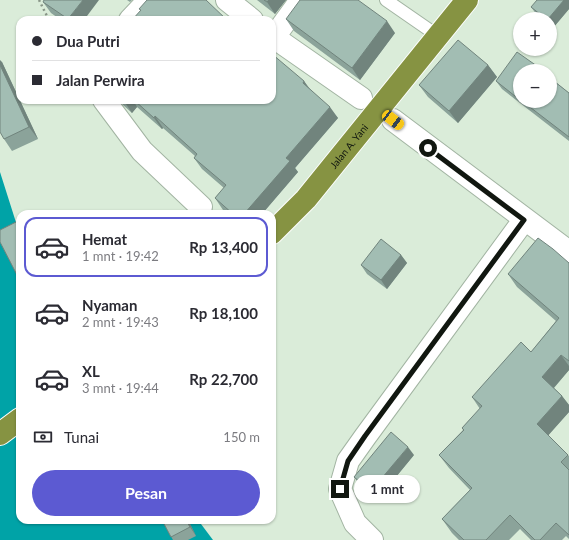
<!DOCTYPE html>
<html lang="id">
<meta charset="utf-8">
<style>
body{margin:0;font-family:Lato,sans-serif;background:#f2f2f3;color:#2b2b33;height:100vh;display:flex;flex-direction:column;font-size:15px;white-space:nowrap}
*{box-sizing:border-box;margin:0}
p{font-size:13px;color:#7c7c81}
.icon{flex:none;width:22px;height:22px;fill:none;stroke:currentColor;stroke-width:2;stroke-linecap:round;stroke-linejoin:round}
.map{position:relative;flex:1;overflow:hidden}
.details{position:absolute;left:16px;top:210px;width:260px;height:314px;display:flex;flex-direction:column;background:#fff;border-radius:12px;box-shadow:0 1px 3px #0004}
.details>*{flex:none}
.hud{position:absolute;left:16px;top:16px;width:260px;height:88px;border-radius:12px;box-shadow:0 1px 3px #0004;display:grid;align-content:center;height:88px;padding:0 16px;background:#fff}
.fabs{position:absolute;left:513px;top:12px;display:grid;gap:8px}
.fabs a{display:grid;place-items:center;width:44px;height:44px;border-radius:50%;background:#fff;box-shadow:0 1px 3px #0004;font-size:20px}
.end{position:absolute;width:18px;height:18px;margin:-9px;border:5px solid #111710;background:#fff;box-shadow:0 0 0 2px #fff}
.from{border-radius:50%}
.bubble{position:absolute;height:28px;border-radius:14px;background:#fff;box-shadow:0 1px 3px #0004;font-size:13px;font-weight:700;line-height:28px;text-align:center}
.car{position:absolute;width:12px;height:24px;margin:-12px -6px;border-radius:5px;box-shadow:0 0 3px 1px #0007;background:linear-gradient(#f5c518 24%,#345 0 40%,#f5c518 0 76%,#345 0 86%,#f5c518 0)}
.hud b{display:flex;align-items:center;gap:14px;height:38px;font-size:15px}
.hud b+b{border-top:1px solid #e1e1e2}
.hud i{width:10px;height:10px;background:#2b2b33}
ul{padding:7px 0 0;list-style:none}
li{display:flex;align-items:center;gap:12px;height:60px;margin:0 8px 6px;padding:0 8px;border:2px solid transparent;border-radius:12px}
li div{flex:1}
li b{display:block;font-size:15px}
li em{font-style:normal;font-weight:700}
li.selected{border-color:#5c5ad2}
li>.icon{width:36px;height:36px;stroke-width:1.5}
.pay{display:flex;align-items:center;gap:10px;height:44px;padding:0 16px;font-size:15px}
.pay p{margin-inline-start:auto}
.cta{display:flex;gap:8px;margin-top:auto;padding:8px 16px}
.cta a{flex:1;height:46px;border-radius:24px;background:#5c5ad2;color:#fff;font-size:16px;font-weight:700;line-height:46px;text-align:center}
.map>svg:first-child{display:block}
.water{fill:#00a3a7}
.lines{fill:none;stroke-linecap:round;stroke-linejoin:round}
.lane-casing{stroke:#a2b4a2;stroke-width:14}
.street-casing{stroke:#a2b4a2;stroke-width:24}
.highway-casing{stroke:#fff;stroke-width:24}
.path{stroke:#899688;stroke-width:2.5;stroke-dasharray:2 3;stroke-linecap:butt}
.lane{stroke:#fff;stroke-width:12}
.street{stroke:#fff;stroke-width:22}
.highway{stroke:#869342;stroke-width:22}
.wall{fill:#8ba39a}
.shaded-wall{fill:#71847d}
.building{fill:#a2bdb3;stroke:#71847d}
.route{stroke:#111710;stroke-width:5}
.labels{text-anchor:middle;stroke-width:3;stroke-linejoin:round;paint-order:stroke}
.street-label{font-size:10px;fill:#111710;stroke:#fff}
</style>
<div class="map">
<svg width="569" height="540" viewBox="0 0 569 540">
<rect width="100%" height="100%" fill="#daecd9"/>
<path class="water" d="M 0,172 L 20,235 L 20,520 L 198,520 L 213,540 L 0,540 Z"/>
<g class="lines">
<g class="lane-casing">
<path id="lane" d="M 386,0 L 438,36"/>
</g>
<g class="street-casing">
<path id="street" d="M 227,0 L 252,20
M 130,20 L 149,0
M 272,36 L 361,98
M 274,37 L 301,0
M 104,100 L 142,151 L 201,207
M 393,120 L 569,252
M 372,540 L 355,523 L 340,489 L 348,461 L 365,437 L 524,220"/>
</g>
<g class="highway-casing">
<g id="highway">
<path id="s1" d="M 272,233 L 306,199 L 467,0"/>
<path d="M 0,434 L 20,419"/>
</g>
</g>
<path class="path" d="M 39,0 L 49,20"/>
<use href="#lane" class="lane"/>
<use href="#street" class="street"/>
<use href="#highway" class="highway"/>
</g>
<path class="wall" d="M 127,0 L 132,0 L 130,2 Z
M 257,0 L 286,0 L 275,14 Z
M 569,0 L 569,9 L 553,28 L 550,26 L 550,19 L 542,19 L 537,15 L 531,7 Z
M 43,2 L 84,20 L 61,20 L 51,13 Z
M 286,19 L 395,33 L 360,80 L 294,31 Z
M 2,62 L 38,139 L 12,151 L 4,139 Z
M 488,65 L 497,77 L 458,123 L 428,97 L 419,85 Z
M 520,71 L 520,101 L 550,101 L 553,80 L 569,93 L 569,141 L 502,89 L 496,81 Z
M 304,81 L 310,89 L 338,118 L 295,168 L 298,172 L 262,214 L 228,214 L 223,210 L 215,198 L 224,188 L 202,169 L 194,158 L 195,156 L 163,128 L 162,129 L 137,107 L 132,113 L 123,105 L 120,100 L 272,100 Z
M 20,220 L 20,279 L 17,275 Z
M 401,255 L 407,263 L 387,289 L 367,274 L 361,265 Z
M 569,263 L 569,370 L 554,388 L 562,396 L 569,405 L 569,412 L 548,435 L 569,456 L 569,539 L 566,536 L 562,540 L 531,540 L 520,529 L 509,540 L 459,540 L 452,533 L 442,519 L 470,490 L 449,468 L 439,455 L 463,430 L 462,428 L 480,409 L 472,397 L 531,352 L 556,321 L 517,287 L 508,274 Z
M 414,455 L 377,500 L 360,485 L 354,477 Z
M 162,520 L 188,520 L 196,536 L 188,540 L 173,540 Z"/>
<path class="shaded-wall" d="M 83,0 L 99,0 L 84,20 L 69,20 L 68,19 Z
M 269,0 L 286,0 L 275,14 L 267,2 Z
M 564,0 L 569,0 L 569,9 L 553,28 L 550,24 L 550,19 L 548,19 Z
M 387,21 L 395,33 L 360,80 L 352,68 Z
M 0,60 L 2,62 L 38,139 L 29,127 L 0,65 Z
M 488,65 L 497,77 L 458,123 L 449,111 Z
M 304,81 L 312,93 L 303,83 Z
M 125,100 L 133,100 L 137,107 L 132,113 L 124,101 Z
M 330,107 L 338,118 L 295,168 L 298,172 L 262,214 L 244,214 L 286,158 Z
M 155,116 L 163,128 L 162,129 L 154,118 Z
M 401,255 L 407,263 L 387,289 L 381,280 Z
M 561,355 L 569,366 L 569,370 L 551,391 L 542,377 Z
M 562,396 L 569,405 L 569,412 L 546,438 L 537,424 Z
M 408,447 L 414,455 L 377,500 L 371,491 Z
M 186,520 L 188,520 L 196,536 L 190,527 Z"/>
<path class="building" d="M 44,0 L 83,0 L 68,19 L 43,2 Z
M 147,0 L 206,0 L 227,20 L 132,20 L 141,10 L 139,9 Z
M 264,0 L 269,0 L 267,2 Z
M 300,0 L 358,0 L 387,21 L 352,68 L 286,19 Z
M 537,0 L 564,0 L 548,19 L 546,19 L 531,7 Z
M 458,40 L 488,65 L 449,111 L 419,85 Z
M 517,52 L 544,71 L 520,71 L 520,100 L 496,81 Z
M 272,54 L 304,81 L 303,83 L 330,107 L 286,158 L 290,161 L 244,214 L 233,214 L 215,198 L 226,185 L 194,158 L 197,154 L 155,116 L 154,118 L 134,100 L 272,100 Z
M 0,65 L 29,127 L 4,139 L 0,132 Z
M 550,78 L 569,93 L 569,137 L 522,101 L 550,101 Z
M 20,220 L 20,273 L 17,275 L 0,242 L 0,230 Z
M 538,238 L 553,249 L 569,263 L 569,361 L 561,355 L 542,377 L 562,396 L 537,424 L 568,455 L 561,462 L 569,470 L 569,535 L 556,523 L 540,540 L 535,540 L 510,515 L 486,540 L 464,540 L 442,519 L 472,488 L 439,455 L 464,430 L 462,428 L 482,406 L 472,397 L 521,342 L 531,352 L 559,318 L 508,274 Z
M 381,239 L 401,255 L 381,280 L 361,265 Z
M 391,432 L 408,447 L 371,491 L 354,477 Z
M 162,520 L 186,520 L 190,527 L 171,537 Z"/>
<g class="lines">
<path class="route" d="M 340,489 L 348,461 L 365,436 L 524,220 L 428,148"/>
</g>
<g class="labels">
<g class="street-label">
<text dy="4" stroke="none"><textPath href="#s1" startOffset="116">Jalan A. Yani</textPath></text>
</g>
</g>
</svg>
<div class="fabs">
<a>+</a>
<a>−</a>
</div>
<i class="end from" style="left:428px;top:148px"></i>
<i class="end" style="left:340px;top:489px"></i>
<div class="bubble" style="left:354px;top:475px;width:66px">1 mnt</div>
<i class="car" style="left:393px;top:120px;rotate:127deg"></i>
<div class="hud">
<b><i class="from"></i>Dua Putri</b>
<b><i></i>Jalan Perwira</b>
</div>
<section class="details">
<ul>
<li class="selected"><svg class="icon" aria-label="car" viewBox="0 0 24 24"><path d="M5 17H2v-5l4-1 3-4h7l3 4 3 1v5h-3M9 17h6M6 11h13"/><circle cx="7" cy="17" r="2"/><circle cx="17" cy="17" r="2"/></svg><div><b>Hemat</b><p>1 mnt · 19:42</p></div><em>Rp 13,400</em></li>
<li><svg class="icon" aria-label="car" viewBox="0 0 24 24"><path d="M5 17H2v-5l4-1 3-4h7l3 4 3 1v5h-3M9 17h6M6 11h13"/><circle cx="7" cy="17" r="2"/><circle cx="17" cy="17" r="2"/></svg><div><b>Nyaman</b><p>2 mnt · 19:43</p></div><em>Rp 18,100</em></li>
<li><svg class="icon" aria-label="car" viewBox="0 0 24 24"><path d="M5 17H2v-5l4-1 3-4h7l3 4 3 1v5h-3M9 17h6M6 11h13"/><circle cx="7" cy="17" r="2"/><circle cx="17" cy="17" r="2"/></svg><div><b>XL</b><p>3 mnt · 19:44</p></div><em>Rp 22,700</em></li>
</ul>
<div class="pay"><svg class="icon" aria-label="cash" viewBox="0 0 24 24"><path d="M3 7h18v10H3z"/><circle cx="12" cy="12" r="2"/></svg>Tunai<p>150 m</p></div>
<div class="cta"><a>Pesan</a></div>
</section>
</div>
